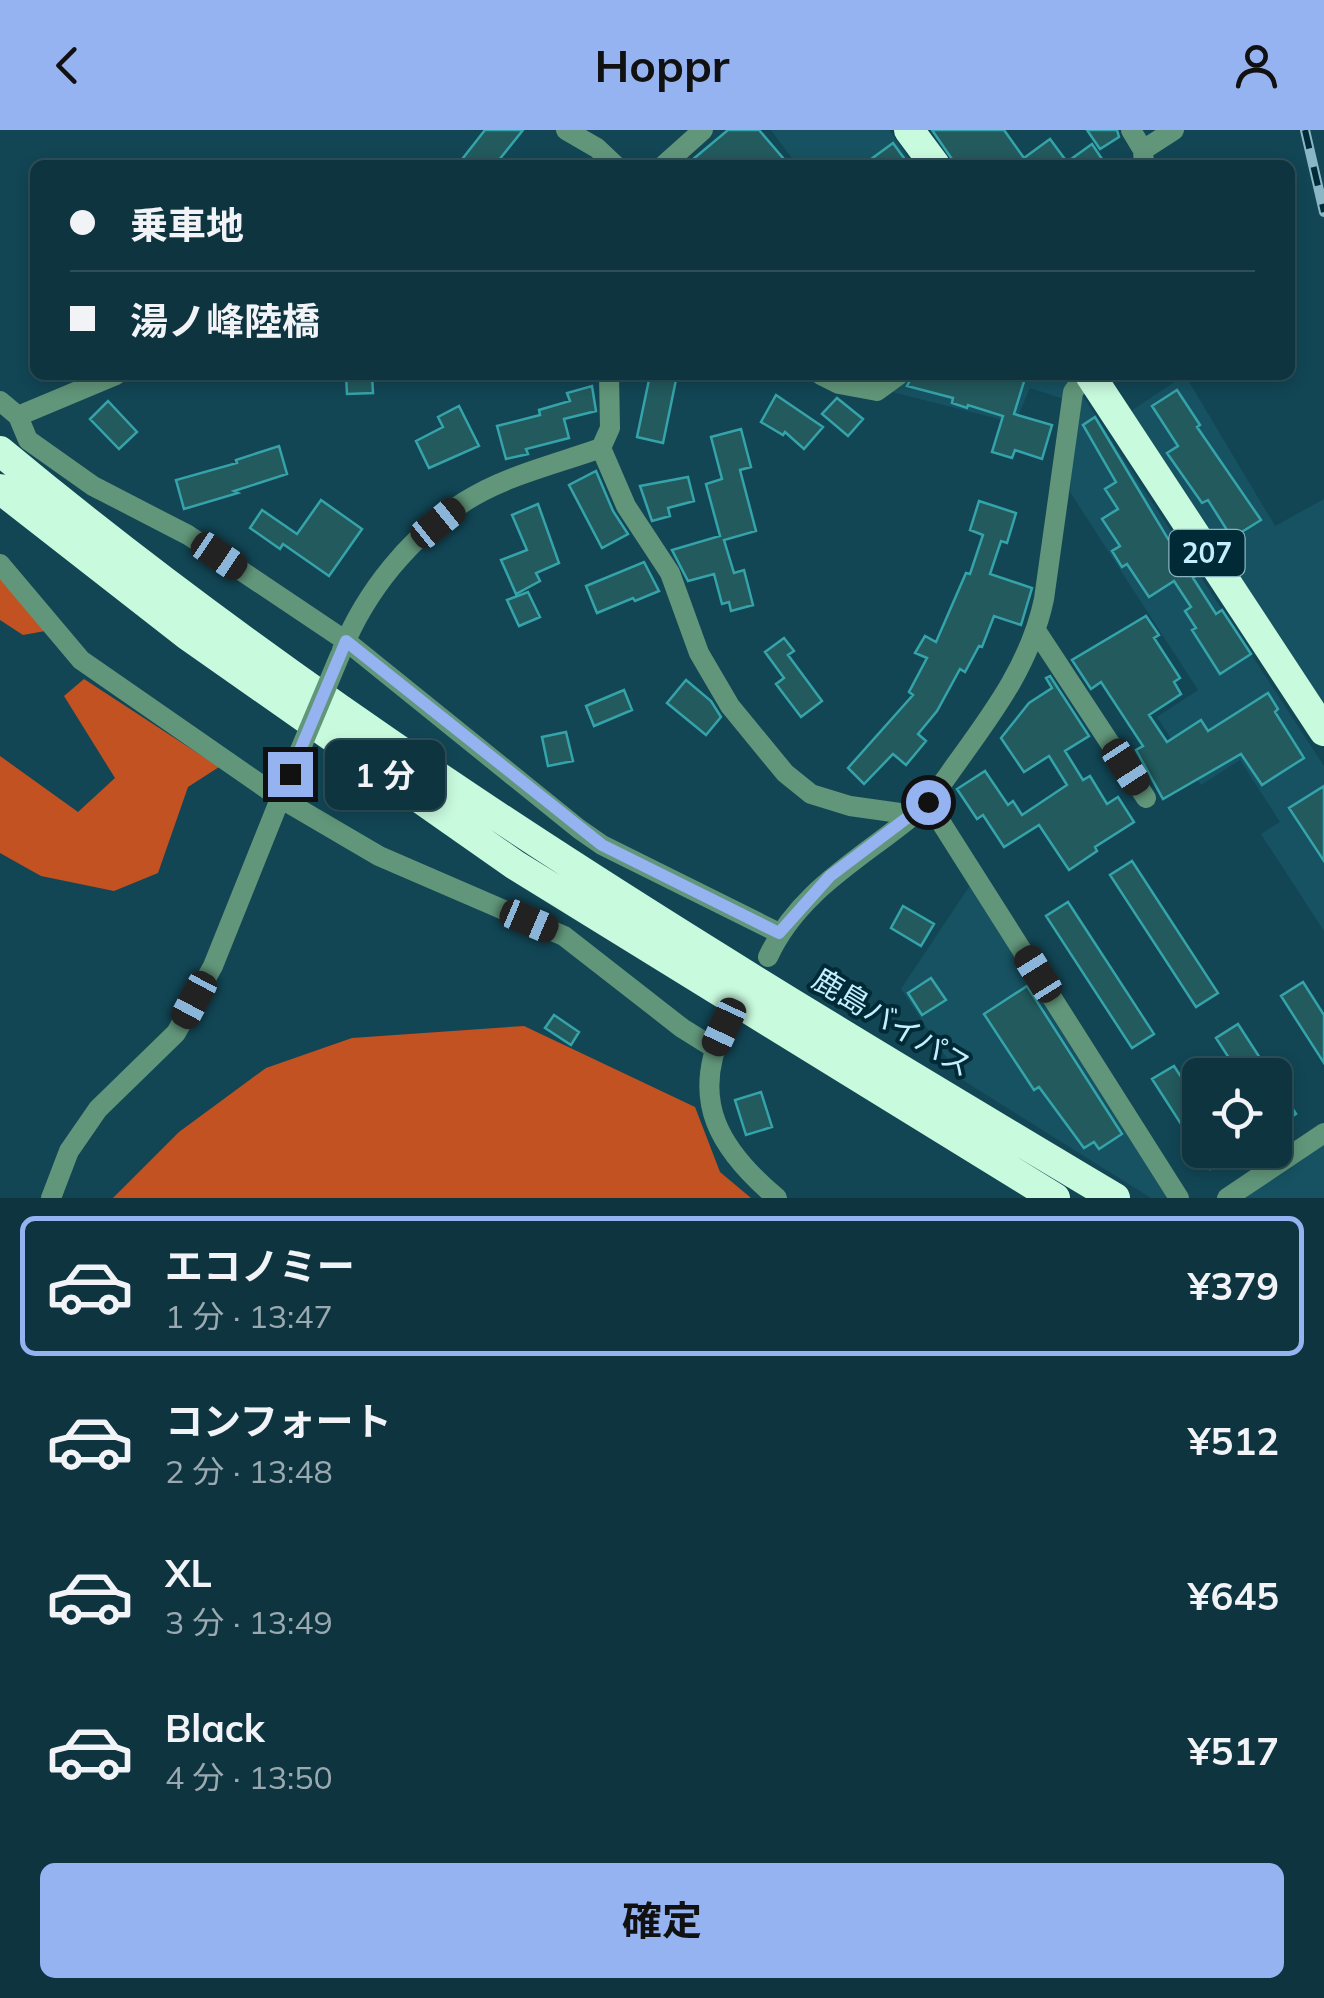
<!DOCTYPE html>
<html lang="ja">
<meta charset="utf-8">
<style>
body{margin:0;font-family:Mulish,"Noto Sans JP",sans-serif;background:#1c3f4b;color:#f1f3f6;height:100vh;display:flex;flex-direction:column;font-size:38px;white-space:nowrap}
*{box-sizing:border-box;margin:0}
p{font-size:32px;color:#9baab1}
.icon{flex:none;width:55px;height:55px;fill:none;stroke:currentColor;stroke-width:2;stroke-linecap:round;stroke-linejoin:round}
.map{position:relative;height:1068px;overflow:hidden}
.drawer{display:flex;flex-direction:column;background:#0e3440;flex:1}
.drawer>*{flex:none}
.banner{position:absolute;left:30px;top:30px;width:1265px;height:220px;border-radius:15px;box-shadow:0 5px 15px #0003,0 0 0 2px #2e4f59;display:grid;align-content:center;height:220px;padding:0 40px;background:#0e3440}
.buttons{position:absolute;left:1182px;top:928px;display:grid;gap:20px}
.buttons a{display:grid;place-items:center;width:110px;height:110px;border-radius:15px;background:#0e3440;box-shadow:0 5px 15px #0003,0 0 0 2px #2e4f59;font-size:50px}
.end{position:absolute;width:45px;height:45px;margin:-22px;border:12px solid #95b2f1;background:#111;box-shadow:0 0 0 5px #111}
.from{border-radius:50%}
.bubble{position:absolute;height:70px;border-radius:15px;background:#0e3440;box-shadow:0 5px 15px #0003,0 0 0 2px #2e4f59;font-size:32px;font-weight:700;line-height:70px;text-align:center}
.car{position:absolute;width:30px;height:60px;margin:-30px -15px;border-radius:12px;box-shadow:0 0 8px 2px #0007;background:linear-gradient(#222 24%,#8ab4d8 0 40%,#222 0 76%,#8ab4d8 0 86%,#222 0)}
.banner b{display:flex;align-items:center;gap:35px;height:95px;font-size:38px}
.banner b+b{border-top:2px solid #2e4f59}
.banner i{width:25px;height:25px;background:#f1f3f6}
ul{padding:18px 0 0;list-style:none}
li{display:flex;align-items:center;gap:30px;height:140px;margin:0 20px 15px;padding:0 20px;border:5px solid transparent;border-radius:15px}
li div{flex:1}
li b{display:block;font-size:38px}
li em{font-style:normal;font-weight:700}
li.active{border-color:#95b2f1}
li>.icon{width:90px;height:90px;stroke-width:1.5}
.button{display:flex;gap:20px;margin-top:auto;padding:20px 40px}
.button a{flex:1;height:115px;border-radius:15px;background:#95b2f1;color:#111;font-size:40px;font-weight:700;line-height:115px;text-align:center}
header{display:flex;justify-content:space-between;align-items:center;height:130px;padding:0 40px;background:#95b2f1;color:#111;font-size:45px;font-weight:700}
.map>svg:first-child{display:block}
.built{fill:#175262}
.forest{fill:#c35223}
.building{fill:#225a5d;stroke:#35a4aa;stroke-width:2.5}
.lines{fill:none;stroke-linecap:round;stroke-linejoin:round}
.street{stroke:#61967a;stroke-width:20}
.highway{stroke:#c8fade;stroke-width:30}
.rail-casing{stroke:#89b7c6;stroke-width:10}
.rail{stroke:#002b36;stroke-width:6;stroke-dasharray:19;stroke-linecap:butt}
.street-bridge{stroke:#61967a;stroke-width:20}
.route{stroke:#95b2f1;stroke-width:12}
.labels{text-anchor:middle;stroke-width:8;stroke-linejoin:round;paint-order:stroke}
.shield{fill:#002b36;stroke:#88b4c1;stroke-width:2.5}
.shield-label{font-size:28px;font-weight:bold;fill:#c3eefd}
.street-label{font-size:30px;fill:#c3eefd;stroke:#002b36}
</style>
<header><svg class="icon" aria-label="back" viewBox="0 0 24 24"><path d="M15 5l-7 7 7 7"/></svg>Hoppr<svg class="icon" aria-label="person" viewBox="0 0 24 24"><circle cx="12" cy="8" r="4"/><path d="M4 21q1-7 8-7t8 7"/></svg></header>
<div class="map">
<svg width="1324" height="1068" viewBox="0 0 1324 1068">
<rect width="100%" height="100%" fill="#124655"/>
<path class="built" d="M 771,0 L 889,0 L 914,35 L 797,35 Z
M 908,245 L 1069,245 L 1324,636 L 1324,801 L 1261,704 L 1280,692 L 1240,630 L 1201,655 L 1157,587 L 1198,560 L 1070,362 L 1076,273 L 1030,258 L 1015,293 L 888,261 Z
M 1185,245 L 1275,396 L 1324,369 L 1324,576 L 1131,281 Z
M 971,754 L 1173,1068 L 1151,1068 L 961,949 L 901,859 Z
M 1324,1012 L 1324,1068 L 1239,1068 Z"/>
<path class="forest" d="M 0,449 L 45,501 L 23,505 L 0,490 Z
M 84,549 L 219,637 L 188,657 L 158,743 L 114,761 L 41,746 L 0,723 L 0,626 L 78,682 L 115,648 L 64,566 Z
M 524,896 L 695,977 L 720,1042 L 751,1068 L 113,1068 L 179,1002 L 266,938 L 352,908 Z"/>
<path class="building" d="M 485,0 L 523,0 L 495,35 L 472,35 L 463,28 Z
M 728,0 L 759,0 L 789,35 L 686,35 Z
M 932,0 L 1004,0 L 1024,28 L 1050,9 L 1067,32 L 1092,14 L 1106,35 L 956,35 Z
M 1087,0 L 1117,0 L 1119,7 L 1100,19 Z
M 893,13 L 909,35 L 863,35 Z
M 346,245 L 372,245 L 373,263 L 347,264 Z
M 650,245 L 677,245 L 663,313 L 637,307 Z
M 913,245 L 1026,245 L 1014,284 L 1052,295 L 1042,329 L 1015,320 L 1012,328 L 992,322 L 1003,286 L 968,275 L 967,278 L 952,273 L 953,268 L 907,256 Z
M 592,256 L 596,281 L 564,289 L 569,308 L 526,319 L 528,324 L 506,329 L 497,296 L 540,285 L 539,280 L 570,271 L 567,263 Z
M 1177,260 L 1200,295 L 1197,297 L 1261,390 L 1232,408 L 1208,370 L 1202,373 L 1167,323 L 1178,316 L 1152,276 Z
M 776,265 L 823,297 L 804,319 L 785,302 L 783,305 L 761,292 Z
M 837,268 L 863,289 L 848,306 L 822,284 Z
M 108,271 L 137,302 L 119,319 L 90,289 Z
M 459,276 L 479,316 L 429,338 L 416,311 L 443,297 L 438,287 Z
M 1095,287 L 1168,409 L 1173,405 L 1198,444 L 1193,448 L 1216,484 L 1222,480 L 1251,524 L 1220,544 L 1192,500 L 1196,498 L 1185,481 L 1191,477 L 1174,451 L 1149,467 L 1127,434 L 1122,437 L 1112,421 L 1120,416 L 1102,389 L 1118,379 L 1105,359 L 1116,352 L 1083,295 Z
M 741,299 L 751,337 L 740,340 L 756,401 L 724,410 L 734,443 L 744,440 L 753,475 L 731,481 L 729,472 L 722,474 L 714,444 L 688,451 L 672,420 L 720,406 L 706,354 L 722,349 L 711,307 Z
M 279,316 L 287,344 L 234,361 L 238,363 L 184,379 L 176,350 L 237,333 L 236,330 Z
M 596,341 L 613,381 L 628,404 L 602,418 L 569,355 Z
M 688,347 L 694,371 L 668,378 L 670,386 L 652,391 L 640,356 Z
M 321,370 L 362,399 L 329,446 L 283,414 L 280,419 L 250,398 L 262,380 L 297,404 Z
M 979,371 L 1016,383 L 1007,413 L 1001,411 L 990,444 L 1032,458 L 1021,495 L 994,486 L 982,517 L 979,516 L 965,542 L 960,539 L 937,581 L 918,604 L 926,611 L 906,635 L 893,624 L 864,654 L 848,638 L 913,565 L 909,562 L 927,528 L 915,523 L 925,506 L 936,512 L 966,443 L 970,444 L 983,405 L 970,400 Z
M 538,374 L 559,433 L 536,443 L 540,451 L 516,464 L 501,430 L 527,420 L 512,385 Z
M 644,432 L 659,461 L 635,471 L 633,468 L 597,483 L 586,456 Z
M 528,462 L 540,487 L 519,496 L 507,470 Z
M 1146,486 L 1159,505 L 1154,508 L 1180,548 L 1174,552 L 1181,564 L 1149,585 L 1167,612 L 1201,590 L 1208,601 L 1268,563 L 1278,579 L 1275,582 L 1304,628 L 1262,655 L 1241,624 L 1163,669 L 1136,620 L 1143,616 L 1101,552 L 1091,559 L 1072,530 Z
M 784,508 L 794,521 L 788,525 L 822,571 L 801,587 L 776,554 L 784,548 L 765,522 Z
M 1050,546 L 1089,606 L 1065,621 L 1083,650 L 1090,646 L 1107,674 L 1118,667 L 1134,692 L 1095,717 L 1097,721 L 1069,740 L 1039,695 L 1004,717 L 983,685 L 977,689 L 957,659 L 985,641 L 1008,675 L 1013,671 L 1022,685 L 1067,655 L 1049,626 L 1024,642 L 1001,608 L 1029,573 L 1052,558 L 1046,548 Z
M 686,550 L 711,571 L 721,587 L 706,605 L 667,573 Z
M 624,560 L 632,580 L 594,596 L 586,576 Z
M 566,602 L 573,631 L 548,636 L 542,607 Z
M 1324,656 L 1324,731 L 1289,678 Z
M 1132,731 L 1218,863 L 1196,877 L 1110,745 Z
M 1068,772 L 1154,904 L 1132,918 L 1046,786 Z
M 903,776 L 934,794 L 921,816 L 891,798 Z
M 931,848 L 946,870 L 922,885 L 908,863 Z
M 1303,852 L 1324,885 L 1324,933 L 1281,866 Z
M 1027,856 L 1122,1004 L 1099,1019 L 1094,1012 L 1084,1018 L 1039,957 L 1034,960 L 984,884 Z
M 554,885 L 579,902 L 571,915 L 545,898 Z
M 1238,894 L 1271,945 L 1240,945 L 1216,908 Z
M 1174,936 L 1200,976 L 1200,1020 L 1240,1020 L 1210,1039 L 1152,949 Z
M 1275,951 L 1296,984 L 1275,998 Z
M 761,962 L 772,997 L 746,1005 L 735,970 Z"/>
<g class="lines">
<path class="street" d="M 566,0 L 597,18 L 615,35
M 1131,0 L 1143,20 L 1144,35
M 1143,20 L 1174,0
M 664,35 L 703,0
M 609,245 L 610,298 L 601,318 L 626,376 L 670,443 L 699,523 L 730,576 L 785,643 L 811,664 L 850,676 L 914,685
M 821,245 L 839,254 L 877,261 L 899,245
M 0,271 L 18,286 L 28,310 L 93,356 L 188,405 L 346,511 L 579,699 L 602,715 L 779,803
M 18,286 L 116,245
M 0,434 L 81,530 L 280,668 L 379,726 L 564,806 L 682,898 L 714,918
M 1037,502 L 1146,668
M 342,520 C 366,461 410,407 464,372 C 504,346 556,334 601,318
M 928,672 L 1179,1068
M 768,827 C 798,761 862,728 915,684 C 933,669 945,649 959,630 C 996,579 1031,531 1044,469 L 1073,262 L 1085,245
M 724,897 C 689,971 720,1020 777,1068
M 51,1068 L 69,1021 L 98,979 L 176,903 L 213,836 L 284,659
M 1227,1068 L 1324,1003"/>
<path class="highway" d="M 909,0 L 935,35
M 1090,245 L 1324,601
M 0,321 C 345,608 730,838 1115,1068
M 0,359 L 187,505 L 515,735 L 1055,1068"/>
<g class="rail-casing">
<path id="rail" d="M 1305,0 L 1324,82"/>
</g>
<use href="#rail" class="rail"/>
<path class="street-bridge" d="M 290,644 L 340,525"/>
</g>
<g class="lines">
<path class="route" d="M 290,644 L 346,511 L 602,715 L 779,803 L 830,746 L 928,672"/>
</g>
<g class="labels">
<rect class="shield" x="1169.5" y="400" width="75" height="46" rx="8"/>
<g class="shield-label">
<text x="1207" y="433">207</text>
</g>
<g class="street-label">
<text transform="translate(892 893) rotate(31)" y="10">鹿島バイパス</text>
</g>
</g>
</svg>
<div class="buttons">
<a><svg class="icon" aria-label="locate" viewBox="0 0 24 24"><circle cx="12" cy="12" r="6"/><path d="M12 2v4M12 18v4M2 12h4M18 12h4"/></svg></a>
</div>
<i class="end from" style="left:928px;top:672px"></i>
<i class="end" style="left:290px;top:644px"></i>
<div class="bubble" style="left:325px;top:610px;width:120px">1 分</div>
<i class="car" style="left:438px;top:393px;rotate:51deg"></i>
<i class="car" style="left:219px;top:426px;rotate:124deg"></i>
<i class="car" style="left:1126px;top:637px;rotate:147deg"></i>
<i class="car" style="left:529px;top:791px;rotate:113deg"></i>
<i class="car" style="left:1038px;top:844px;rotate:328deg"></i>
<i class="car" style="left:194px;top:870px;rotate:208deg"></i>
<i class="car" style="left:724px;top:897px;rotate:205deg"></i>
<div class="banner">
<b><i class="from"></i>乗車地</b>
<b><i></i>湯ノ峰陸橋</b>
</div>
</div>
<section class="drawer">
<ul>
<li class="active"><svg class="icon" aria-label="car" viewBox="0 0 24 24"><path d="M5 17H2v-5l4-1 3-4h7l3 4 3 1v5h-3M9 17h6M6 11h13"/><circle cx="7" cy="17" r="2"/><circle cx="17" cy="17" r="2"/></svg><div><b>エコノミー</b><p>1 分 · 13:47</p></div><em>¥379</em></li>
<li><svg class="icon" aria-label="car" viewBox="0 0 24 24"><path d="M5 17H2v-5l4-1 3-4h7l3 4 3 1v5h-3M9 17h6M6 11h13"/><circle cx="7" cy="17" r="2"/><circle cx="17" cy="17" r="2"/></svg><div><b>コンフォート</b><p>2 分 · 13:48</p></div><em>¥512</em></li>
<li><svg class="icon" aria-label="car" viewBox="0 0 24 24"><path d="M5 17H2v-5l4-1 3-4h7l3 4 3 1v5h-3M9 17h6M6 11h13"/><circle cx="7" cy="17" r="2"/><circle cx="17" cy="17" r="2"/></svg><div><b>XL</b><p>3 分 · 13:49</p></div><em>¥645</em></li>
<li><svg class="icon" aria-label="car" viewBox="0 0 24 24"><path d="M5 17H2v-5l4-1 3-4h7l3 4 3 1v5h-3M9 17h6M6 11h13"/><circle cx="7" cy="17" r="2"/><circle cx="17" cy="17" r="2"/></svg><div><b>Black</b><p>4 分 · 13:50</p></div><em>¥517</em></li>
</ul>
<div class="button"><a>確定</a></div>
</section>
